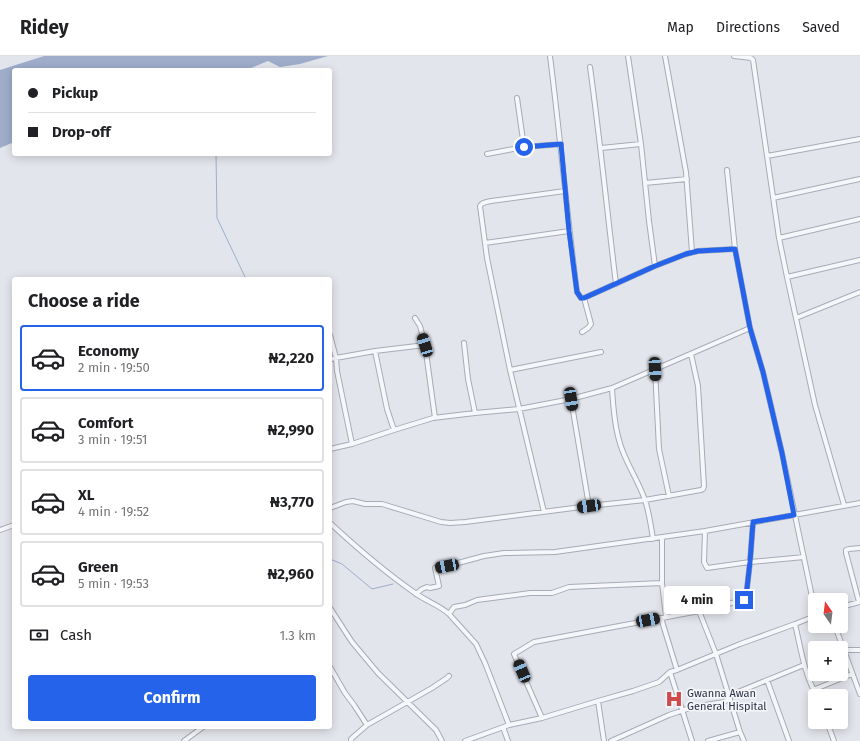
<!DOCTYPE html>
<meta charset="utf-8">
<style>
body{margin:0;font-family:"Fira Sans",sans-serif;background:#f2f2f2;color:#202124;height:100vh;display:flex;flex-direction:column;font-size:15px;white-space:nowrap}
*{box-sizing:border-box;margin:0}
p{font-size:13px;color:#757577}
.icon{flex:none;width:22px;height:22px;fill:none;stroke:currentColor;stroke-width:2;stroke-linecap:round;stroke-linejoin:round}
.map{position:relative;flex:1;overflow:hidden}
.side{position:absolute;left:12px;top:221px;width:320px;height:452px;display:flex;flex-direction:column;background:#fff;border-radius:4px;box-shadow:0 2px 10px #0003}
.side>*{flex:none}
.banner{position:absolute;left:12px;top:12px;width:320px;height:88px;border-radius:4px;box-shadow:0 2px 10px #0003;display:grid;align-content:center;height:88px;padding:0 16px;background:#fff}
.needle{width:26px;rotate:346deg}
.buttons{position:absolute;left:808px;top:537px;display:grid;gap:8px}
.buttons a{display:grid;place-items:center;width:40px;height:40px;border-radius:4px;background:#fff;box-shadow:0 2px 10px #0003;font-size:20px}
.end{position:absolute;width:18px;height:18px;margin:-9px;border:5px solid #2563eb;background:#fff;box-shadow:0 0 0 2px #fff}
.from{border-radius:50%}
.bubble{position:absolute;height:28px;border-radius:4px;background:#fff;box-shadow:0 2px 10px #0003;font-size:13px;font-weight:700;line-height:28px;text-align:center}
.car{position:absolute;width:12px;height:24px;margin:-12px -6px;border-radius:5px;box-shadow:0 0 3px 1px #0007;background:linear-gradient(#222 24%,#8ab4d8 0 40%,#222 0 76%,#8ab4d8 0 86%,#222 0)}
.banner b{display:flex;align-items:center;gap:14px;height:38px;font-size:15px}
.banner b+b{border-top:1px solid #e0e0e0}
.banner i{width:10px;height:10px;background:#202124}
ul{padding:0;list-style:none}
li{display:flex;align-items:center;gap:12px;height:66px;margin:0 8px 6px;padding:0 8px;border:2px solid #e0e0e0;border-radius:4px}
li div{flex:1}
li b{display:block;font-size:15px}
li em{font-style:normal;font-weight:700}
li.current{border-color:#2563eb}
li>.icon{width:36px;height:36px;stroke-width:1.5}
h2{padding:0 16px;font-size:18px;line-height:48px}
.pay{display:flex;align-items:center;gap:10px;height:44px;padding:0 16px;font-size:15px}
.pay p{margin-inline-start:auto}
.button{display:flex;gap:8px;margin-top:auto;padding:8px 16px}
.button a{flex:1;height:46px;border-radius:4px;background:#2563eb;color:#fff;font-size:16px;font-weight:700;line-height:46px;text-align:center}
header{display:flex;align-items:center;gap:24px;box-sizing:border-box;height:56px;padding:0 20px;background:#fff;border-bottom:1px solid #e0e0e0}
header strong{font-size:19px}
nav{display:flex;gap:22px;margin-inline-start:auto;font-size:14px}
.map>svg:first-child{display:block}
.water{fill:#9fadcb}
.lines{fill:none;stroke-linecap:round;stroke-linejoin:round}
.stream{stroke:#9fadcb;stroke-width:1}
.minor-casing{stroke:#a8abb6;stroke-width:6}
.minor{stroke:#f6f7fa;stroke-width:4}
.route{stroke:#2563eb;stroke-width:5}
.labels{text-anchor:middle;stroke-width:3.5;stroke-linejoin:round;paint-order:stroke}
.poi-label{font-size:11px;fill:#2b3044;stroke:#f3f5f9;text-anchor:start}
</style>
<header>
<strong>Ridey</strong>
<nav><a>Map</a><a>Directions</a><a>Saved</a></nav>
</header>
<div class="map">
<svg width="860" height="685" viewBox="0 0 860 685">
<rect width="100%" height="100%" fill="#e3e5ec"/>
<path class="water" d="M 44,0 L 328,0 L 300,8 L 280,11 L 268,5 L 246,14 L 14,14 L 14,86 L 0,92 L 0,14 Z"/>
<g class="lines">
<path class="stream" d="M 216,98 L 217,162 L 246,223
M 330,503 L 342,508 L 372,533 L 393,528"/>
<g class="minor-casing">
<path id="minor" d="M 550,0 C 560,79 567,158 577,236 L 581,242 L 584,242 L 655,210 L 686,198 L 698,195 L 735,193
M 628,0 L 641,88 L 649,165 L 655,210
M 665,0 L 686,116 L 692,196
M 734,0 L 751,2 L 753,4 L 779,182 L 787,221 L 815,349 L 844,449
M 590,11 C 600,83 607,155 616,228
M 517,42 L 524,91
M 601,92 L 641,88
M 487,98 L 524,91 L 561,88
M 767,100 L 860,83
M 727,114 L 735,193 L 750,272 L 763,316 L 782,397 L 815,555
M 645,127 L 687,123
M 773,142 L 860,123
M 779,182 L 860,163
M 485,187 L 569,175
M 787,221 L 860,204
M 415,262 L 420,270 L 425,289 L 435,362
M 796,262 L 860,236
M 582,276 L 588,272 L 591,268 L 584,242
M 330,279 L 336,302 L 337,315 L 352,388
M 464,287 L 468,323 L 475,357
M 375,295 L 387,353 L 394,374
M 330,303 L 375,295 L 425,289
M 655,313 L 659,393 L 669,440
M 510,314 L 601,296
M 612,332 C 613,349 614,367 619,384 C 624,405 638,423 645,444 C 649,456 651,470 653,483
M 571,343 L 589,450
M 330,393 L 352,388 L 394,374 L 433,362 L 475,357 L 519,353 L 571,343 L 612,332 L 750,272
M 330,452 L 346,446 L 353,445 L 365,448 L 382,448 L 441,466 L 450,467 L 465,466 L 589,450 L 645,444 L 701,434 L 703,433 L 704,430 L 698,330 L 691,298
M 544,456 L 510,314 L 487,202 L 480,150 C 482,146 487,146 491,145 L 565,135
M 330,467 C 357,492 385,516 415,537 C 426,545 439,549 449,558 L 476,588 L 485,607 L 509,669
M 0,474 L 14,469
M 705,475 L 704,506 L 707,512 L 750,506 L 804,501
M 662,481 L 662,527 L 666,561
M 416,538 L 422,533 L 427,531 L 430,532 L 439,530 L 435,512 L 458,507 L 484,500 L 504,497 L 555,496 L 705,475 L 794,459 L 860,447
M 859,546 L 846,497 L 846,494 L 849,493 L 860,492
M 841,551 L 860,546
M 330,552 L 352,586 L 378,617 L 436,674 L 442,685
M 699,555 L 716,598 L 740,676 L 744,685
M 449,558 L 454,551 L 465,549 L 477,544 L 530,537 L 552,537 L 569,531 L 662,527
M 661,562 L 677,614
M 795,568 C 801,593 804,618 817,640
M 835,570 L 860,638
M 845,594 L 860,594
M 330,611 L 345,637 L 354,649 L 367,669
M 670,616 L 692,685
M 767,624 L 789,685
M 813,634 L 852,618
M 598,645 L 604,685
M 542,662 L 514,598 L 534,586 L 699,555 L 744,544 L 746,541 L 750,506 L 753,466
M 827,666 L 834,685
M 503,671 L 508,685
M 184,685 L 203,671
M 351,685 L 351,683 L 367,669 L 432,632 L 447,622 L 449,620
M 465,685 L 509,669 L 542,662 L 598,645 L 633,635 L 659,626 L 670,616 L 677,614 L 740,588 L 795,568 L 815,560
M 611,685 L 669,659 L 693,651 L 724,646 C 728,644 729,641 733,638 L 804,609
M 708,685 L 740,676"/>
</g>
<use href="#minor" class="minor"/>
</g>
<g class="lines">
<path class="route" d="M 524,91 L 561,88 L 569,175 L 577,236 L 581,242 L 584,242 L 655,210 L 686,198 L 698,195 L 735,193 L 750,272 L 763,316 L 782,397 L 794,459 L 753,466 L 750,506 L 746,541 L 744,544"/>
</g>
<defs>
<g id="hospital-bare" transform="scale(1.38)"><path d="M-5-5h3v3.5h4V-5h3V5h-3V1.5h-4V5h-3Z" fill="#d04a49" stroke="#f3f5f9" stroke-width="2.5" paint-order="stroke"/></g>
</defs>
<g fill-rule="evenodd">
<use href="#hospital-bare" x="674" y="643"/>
</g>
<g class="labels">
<g class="poi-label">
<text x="687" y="641">Gwanna Awan<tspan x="687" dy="13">General Hispital</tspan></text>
</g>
</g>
</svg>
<div class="buttons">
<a><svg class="needle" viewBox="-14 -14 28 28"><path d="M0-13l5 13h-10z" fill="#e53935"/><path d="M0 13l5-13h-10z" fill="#757577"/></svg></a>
<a>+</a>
<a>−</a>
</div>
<i class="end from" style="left:524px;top:91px"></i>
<i class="end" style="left:744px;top:544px"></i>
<div class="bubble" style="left:664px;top:530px;width:66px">4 min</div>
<i class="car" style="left:425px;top:289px;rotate:343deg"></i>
<i class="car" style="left:655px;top:313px;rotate:177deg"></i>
<i class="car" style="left:571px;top:343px;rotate:171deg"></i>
<i class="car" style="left:589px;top:450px;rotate:262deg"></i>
<i class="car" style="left:447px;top:510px;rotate:259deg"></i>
<i class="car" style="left:648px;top:564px;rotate:79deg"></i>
<i class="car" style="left:522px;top:615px;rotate:337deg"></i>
<div class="banner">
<b><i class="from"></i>Pickup</b>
<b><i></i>Drop-off</b>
</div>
<section class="side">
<h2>Choose a ride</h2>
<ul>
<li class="current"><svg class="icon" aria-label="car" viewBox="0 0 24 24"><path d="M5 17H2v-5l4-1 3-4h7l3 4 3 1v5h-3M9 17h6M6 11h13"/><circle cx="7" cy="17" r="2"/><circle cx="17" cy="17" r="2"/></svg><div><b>Economy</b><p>2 min · 19:50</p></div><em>₦2,220</em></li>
<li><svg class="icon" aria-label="car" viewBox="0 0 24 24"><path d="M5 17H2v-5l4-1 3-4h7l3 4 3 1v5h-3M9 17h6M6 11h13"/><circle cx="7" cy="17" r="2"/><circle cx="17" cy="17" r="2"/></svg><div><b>Comfort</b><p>3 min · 19:51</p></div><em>₦2,990</em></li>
<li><svg class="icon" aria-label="car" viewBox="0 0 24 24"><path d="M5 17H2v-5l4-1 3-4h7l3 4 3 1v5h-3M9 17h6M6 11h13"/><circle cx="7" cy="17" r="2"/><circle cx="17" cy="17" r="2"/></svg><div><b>XL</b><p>4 min · 19:52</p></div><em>₦3,770</em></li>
<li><svg class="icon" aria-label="car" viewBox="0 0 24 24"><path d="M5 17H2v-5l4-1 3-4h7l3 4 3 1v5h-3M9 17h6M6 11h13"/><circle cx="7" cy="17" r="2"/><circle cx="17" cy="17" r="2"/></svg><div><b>Green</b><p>5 min · 19:53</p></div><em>₦2,960</em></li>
</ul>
<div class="pay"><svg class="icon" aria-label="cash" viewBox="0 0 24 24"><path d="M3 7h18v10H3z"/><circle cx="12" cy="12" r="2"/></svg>Cash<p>1.3 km</p></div>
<div class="button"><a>Confirm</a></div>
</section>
</div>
